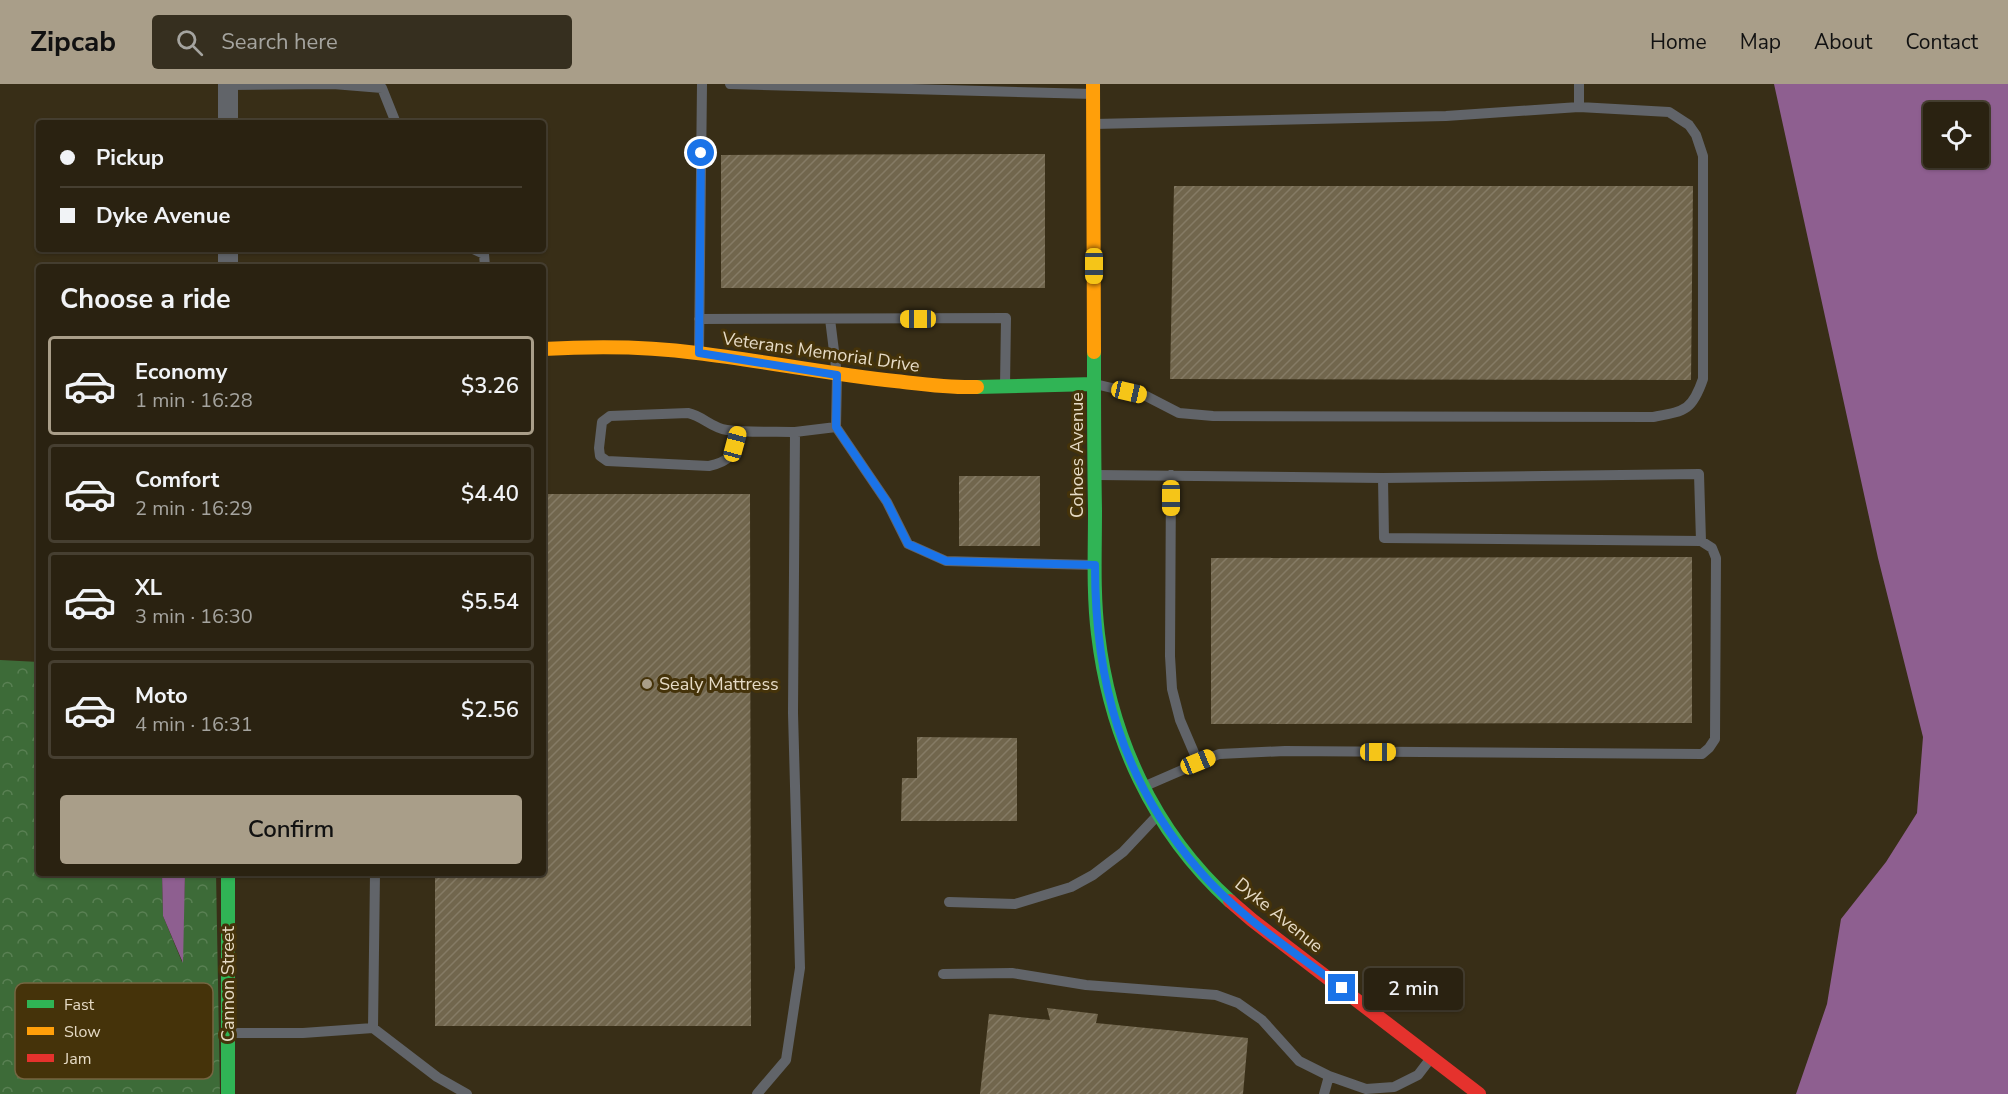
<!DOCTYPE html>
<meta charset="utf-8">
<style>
body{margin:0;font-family:"Nunito Sans",sans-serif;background:#362f1f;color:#f1f3f6;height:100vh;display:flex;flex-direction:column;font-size:22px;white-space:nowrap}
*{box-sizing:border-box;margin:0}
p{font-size:20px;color:#a5a49f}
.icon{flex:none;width:33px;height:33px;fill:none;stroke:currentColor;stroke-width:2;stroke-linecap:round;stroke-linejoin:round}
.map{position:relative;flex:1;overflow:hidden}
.details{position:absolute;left:36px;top:180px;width:510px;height:612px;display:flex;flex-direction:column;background:#2a2211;border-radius:6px;box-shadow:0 2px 4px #0004,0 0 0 2px #463f31}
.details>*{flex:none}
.top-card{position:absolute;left:36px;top:36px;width:510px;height:132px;border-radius:6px;box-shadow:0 2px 4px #0004,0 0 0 2px #463f31;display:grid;align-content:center;height:132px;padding:0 24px;background:#2a2211}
.fabs{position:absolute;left:1923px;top:18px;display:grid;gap:12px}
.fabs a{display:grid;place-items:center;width:66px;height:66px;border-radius:6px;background:#2a2211;box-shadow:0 2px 4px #0004,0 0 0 2px #463f31;font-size:30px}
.end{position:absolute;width:27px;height:27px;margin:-14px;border:8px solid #1a73e8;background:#fff;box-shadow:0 0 0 3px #fff}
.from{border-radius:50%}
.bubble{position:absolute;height:42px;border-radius:6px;background:#2a2211;box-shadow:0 2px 4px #0004,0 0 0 2px #463f31;font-size:20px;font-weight:600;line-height:42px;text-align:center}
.car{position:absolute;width:18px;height:36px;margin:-18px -9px;border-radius:8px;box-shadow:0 0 4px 2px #0007;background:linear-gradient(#f5c518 24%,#345 0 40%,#f5c518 0 76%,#345 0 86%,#f5c518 0)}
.top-card b{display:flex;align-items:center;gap:21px;height:57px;font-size:22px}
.top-card b+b{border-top:2px solid #463f31}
.top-card i{width:15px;height:15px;background:#f1f3f6}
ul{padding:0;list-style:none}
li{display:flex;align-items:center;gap:18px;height:99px;margin:0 12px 9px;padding:0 12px;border:3px solid #463f31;border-radius:6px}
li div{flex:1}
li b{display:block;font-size:22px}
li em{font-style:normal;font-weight:600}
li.current{border-color:#a99e89}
li>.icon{width:54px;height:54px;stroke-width:1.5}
h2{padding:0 24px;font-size:27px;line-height:72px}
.action{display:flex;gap:12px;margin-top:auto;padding:12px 24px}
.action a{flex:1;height:69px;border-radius:6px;background:#a99e89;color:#111;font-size:24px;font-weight:600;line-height:69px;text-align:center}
header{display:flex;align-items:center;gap:36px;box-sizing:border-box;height:84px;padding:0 30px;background:#a99e89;color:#111}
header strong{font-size:28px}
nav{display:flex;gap:33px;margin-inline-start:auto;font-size:21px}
.search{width:420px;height:54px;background:#362f1f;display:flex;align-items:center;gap:15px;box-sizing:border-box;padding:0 21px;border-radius:6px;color:#a5a49f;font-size:22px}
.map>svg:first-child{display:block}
.forest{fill:url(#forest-crowns)}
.water{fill:#8e5f90;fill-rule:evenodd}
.building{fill:url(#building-hatch)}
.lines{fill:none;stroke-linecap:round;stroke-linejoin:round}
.lane{stroke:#616469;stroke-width:10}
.street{stroke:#616469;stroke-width:20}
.fast{stroke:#30b455;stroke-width:14}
.slow{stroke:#ff9f0a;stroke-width:14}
.jam{stroke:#e5322d;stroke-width:14}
.route{stroke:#1a73e8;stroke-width:8}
.poi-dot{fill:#a99e89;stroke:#45330a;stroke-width:2}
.labels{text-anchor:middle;stroke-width:6;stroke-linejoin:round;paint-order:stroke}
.street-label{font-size:18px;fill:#e6dbc6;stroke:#45330a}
.poi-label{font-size:18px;fill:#e6dbc6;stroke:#45330a;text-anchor:start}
.key{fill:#45330a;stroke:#756542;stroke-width:1.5}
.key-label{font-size:16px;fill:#e6dbc6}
</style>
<header>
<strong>Zipcab</strong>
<div class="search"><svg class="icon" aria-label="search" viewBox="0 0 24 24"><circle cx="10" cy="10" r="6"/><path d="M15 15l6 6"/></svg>Search here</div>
<nav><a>Home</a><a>Map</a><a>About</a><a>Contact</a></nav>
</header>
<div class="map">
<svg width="2008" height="1010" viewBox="0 0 2008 1010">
<defs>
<pattern id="forest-crowns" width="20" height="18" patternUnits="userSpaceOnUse" patternTransform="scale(1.5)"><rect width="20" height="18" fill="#3d6b38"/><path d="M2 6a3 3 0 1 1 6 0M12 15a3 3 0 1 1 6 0" fill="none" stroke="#598053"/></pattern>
<pattern id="building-hatch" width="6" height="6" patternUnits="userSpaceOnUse" patternTransform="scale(1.5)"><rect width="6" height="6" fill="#71664d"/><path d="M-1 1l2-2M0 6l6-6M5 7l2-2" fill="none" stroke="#857b65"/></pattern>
</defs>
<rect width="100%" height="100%" fill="#382e17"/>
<path class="forest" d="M 0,576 L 39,578 L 39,789 L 162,789 L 163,832 L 182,878 L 185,789 L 216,789 L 220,1010 L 0,1010 Z"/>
<path class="water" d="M 1774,0 L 2008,0 L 2008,1010 L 1796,1010 L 1827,920 L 1841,835 L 1886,778 L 1917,729 L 1923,653 L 1878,474 ZM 1934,28 L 1978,28 L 1978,74 L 1934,74 Z
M 162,789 L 185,789 L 183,879 L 163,832 Z"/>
<path class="building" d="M 1045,70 L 1045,204 L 721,204 L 721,71 Z
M 1174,102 L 1693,102 L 1691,296 L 1170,295 Z
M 959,392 L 1040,392 L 1040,462 L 959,462 Z
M 543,410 L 750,410 L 751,942 L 435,942 L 435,789 L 543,789 Z
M 1692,473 L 1692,639 L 1211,640 L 1211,474 Z
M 917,653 L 1017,654 L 1017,737 L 901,737 L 902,694 L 917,694 Z
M 1047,924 L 1098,930 L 1096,939 L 1248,954 L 1243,1010 L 980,1010 L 989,930 L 1050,936 Z"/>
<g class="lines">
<path class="lane" d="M 730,0 L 1093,10
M 228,1 L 333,0 L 382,4 L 396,39
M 1094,40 L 1446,32 L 1579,23
M 473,165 L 484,170 L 485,183
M 699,235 L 1006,234 L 1005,302
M 699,267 L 702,0
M 1095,300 L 1146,312 L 1179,329 L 1213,332 L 1653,333 C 1685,327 1692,327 1703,295 L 1703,72 L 1696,51 L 1689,41 L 1669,28 L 1579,23 L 1579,0
M 836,343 L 887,418 L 908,460 L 946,477 L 1093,481
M 738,347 C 732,368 734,377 709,382 L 607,377 L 600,372 L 599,364 L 602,338 L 610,332 L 688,329 C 703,332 711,344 727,346 C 749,349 773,347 795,348
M 1096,391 L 1383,394 L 1384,454 L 1701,457 L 1712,464 L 1716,474 L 1715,655 L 1709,664 L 1702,670 L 1285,667 L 1219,670 L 1143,703
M 1171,391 L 1170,572 L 1172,605 L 1180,636 L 1198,678
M 1383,394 L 1699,390 L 1701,457
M 949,818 L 1015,820 L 1071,803 L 1093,791 L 1123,768 L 1156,733
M 943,890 L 1012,889 L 1086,901 L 1216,911 L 1238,919 L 1262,936 L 1299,977 L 1329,992 L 1366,1005 L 1394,1003 L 1418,991 L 1431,974
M 373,944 L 437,993 L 467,1010
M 228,949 L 303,949 L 373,944 L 375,789
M 757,1010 L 786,976 L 800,884 L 793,629 L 795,348 L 836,343 L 837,291 L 830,235
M 1324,1010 L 1329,992"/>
<path class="street" d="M 228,0 L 228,39
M 228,183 L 228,165"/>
<path class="fast" d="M 1094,268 C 1094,321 1094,374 1095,427 C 1095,468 1093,509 1098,550 C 1110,652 1153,747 1230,817
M 977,303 L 1094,300
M 228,789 L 228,1010"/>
<path class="slow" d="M 1093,0 L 1094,268
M 543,265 C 595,262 646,262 697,269 C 764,277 829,290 895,297 C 922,300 950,304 977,303"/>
<path class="jam" d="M 1230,817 L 1252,836 L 1479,1010"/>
</g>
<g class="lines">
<path class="route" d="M 701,69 L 699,269 L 837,291 L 836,343 L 887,418 L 908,460 L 946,477 L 1095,481 C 1095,597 1121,695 1198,785 C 1238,832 1293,867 1342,904"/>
</g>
<circle class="poi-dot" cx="647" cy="600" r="6"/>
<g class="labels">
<g class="street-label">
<text transform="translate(821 268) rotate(8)" y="6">Veterans Memorial Drive</text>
<text transform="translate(1077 371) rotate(-90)" y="6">Cohoes Avenue</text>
<text transform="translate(1279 831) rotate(39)" y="6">Dyke Avenue</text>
<text transform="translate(228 900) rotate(-90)" y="6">Cannon Street</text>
</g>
<g class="poi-label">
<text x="659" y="606">Sealy Mattress</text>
</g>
</g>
<rect x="15" y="899" width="198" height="96" rx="9" class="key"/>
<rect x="27" y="916" width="27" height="8" fill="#30b455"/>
<rect x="27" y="943" width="27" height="8" fill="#ff9f0a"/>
<rect x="27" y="970" width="27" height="8" fill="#e5322d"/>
<g class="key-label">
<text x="64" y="926">Fast</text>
<text x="64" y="953">Slow</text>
<text x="64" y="980">Jam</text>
</g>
</svg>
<div class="fabs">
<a><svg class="icon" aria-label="locate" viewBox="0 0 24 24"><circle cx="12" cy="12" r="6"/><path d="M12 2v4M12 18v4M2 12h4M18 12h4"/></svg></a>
</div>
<i class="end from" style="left:701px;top:69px"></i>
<i class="end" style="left:1342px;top:904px"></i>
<div class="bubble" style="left:1364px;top:884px;width:99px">2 min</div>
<i class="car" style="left:1094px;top:182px;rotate:180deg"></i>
<i class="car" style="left:918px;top:235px;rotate:270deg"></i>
<i class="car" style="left:1129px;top:308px;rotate:103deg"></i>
<i class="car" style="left:735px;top:360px;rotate:15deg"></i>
<i class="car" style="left:1171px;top:414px;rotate:180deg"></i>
<i class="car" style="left:1378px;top:668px;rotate:90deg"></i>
<i class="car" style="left:1198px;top:678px;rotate:68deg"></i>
<div class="top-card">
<b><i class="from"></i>Pickup</b>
<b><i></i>Dyke Avenue</b>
</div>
<section class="details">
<h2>Choose a ride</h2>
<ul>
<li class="current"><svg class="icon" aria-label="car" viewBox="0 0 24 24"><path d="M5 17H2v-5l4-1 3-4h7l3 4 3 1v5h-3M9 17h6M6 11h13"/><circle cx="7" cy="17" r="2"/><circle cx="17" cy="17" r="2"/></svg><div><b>Economy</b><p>1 min · 16:28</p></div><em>$3.26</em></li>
<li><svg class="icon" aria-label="car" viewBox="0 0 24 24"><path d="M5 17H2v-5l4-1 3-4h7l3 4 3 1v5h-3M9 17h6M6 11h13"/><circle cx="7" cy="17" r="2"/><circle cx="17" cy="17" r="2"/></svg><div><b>Comfort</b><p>2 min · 16:29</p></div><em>$4.40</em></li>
<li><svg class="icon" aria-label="car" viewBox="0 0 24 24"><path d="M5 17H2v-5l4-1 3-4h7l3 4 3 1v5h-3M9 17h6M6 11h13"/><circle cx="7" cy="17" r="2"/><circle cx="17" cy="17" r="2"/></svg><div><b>XL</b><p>3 min · 16:30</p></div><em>$5.54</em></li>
<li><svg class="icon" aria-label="car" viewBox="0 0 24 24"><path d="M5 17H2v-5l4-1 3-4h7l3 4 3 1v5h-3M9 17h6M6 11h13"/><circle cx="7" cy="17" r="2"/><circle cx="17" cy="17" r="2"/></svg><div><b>Moto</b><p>4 min · 16:31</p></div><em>$2.56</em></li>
</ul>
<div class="action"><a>Confirm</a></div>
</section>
</div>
